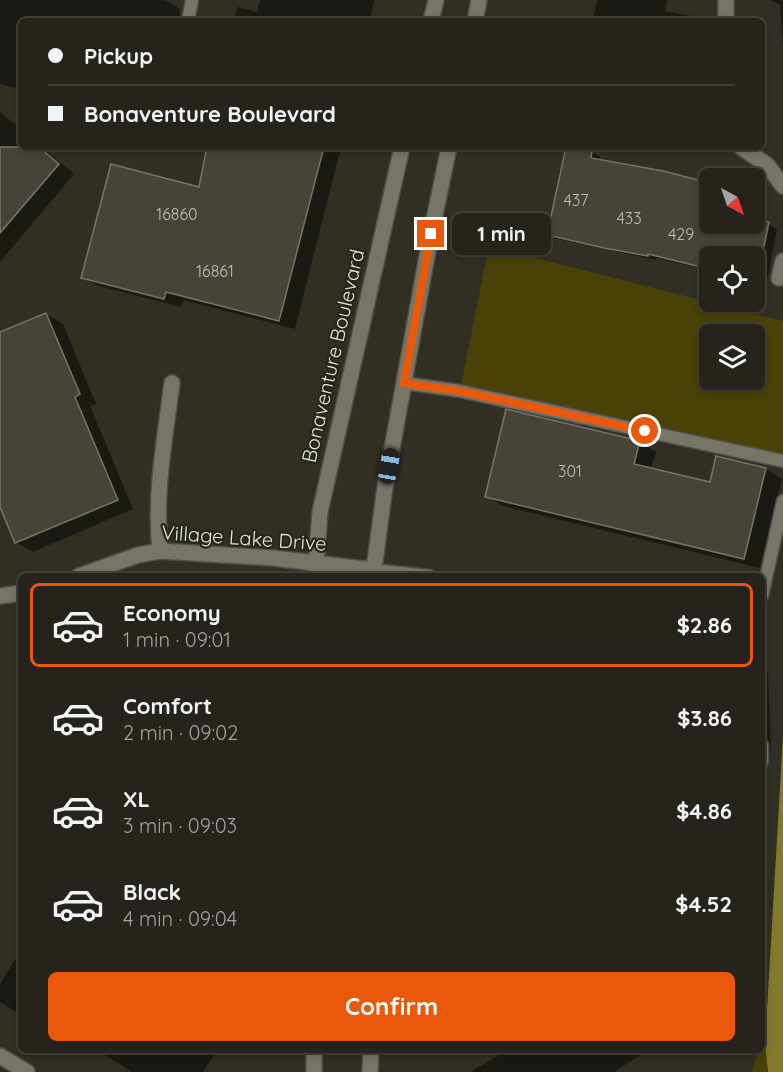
<!DOCTYPE html>
<meta charset="utf-8">
<style>
body{margin:0;font-family:Quicksand,sans-serif;background:#312f28;color:#f1f3f6;height:100vh;display:flex;flex-direction:column;font-size:22px;white-space:nowrap}
*{box-sizing:border-box;margin:0}
p{font-size:20px;color:#a3a4a3}
.icon{flex:none;width:33px;height:33px;fill:none;stroke:currentColor;stroke-width:2;stroke-linecap:round;stroke-linejoin:round}
.map{position:relative;flex:1;overflow:hidden}
.panel{position:absolute;left:18px;top:573px;width:747px;height:480px;display:flex;flex-direction:column;background:#25231b;border-radius:9px;box-shadow:0 3px 9px #0003,0 0 0 2px #42403a}
.panel>*{flex:none}
.hud{position:absolute;left:18px;top:18px;width:747px;height:132px;border-radius:9px;box-shadow:0 3px 9px #0003,0 0 0 2px #42403a;display:grid;align-content:center;height:132px;padding:0 30px;background:#25231b}
.needle{width:39px;rotate:140deg}
.fabs{position:absolute;left:699px;top:168px;display:grid;gap:12px}
.fabs a{display:grid;place-items:center;width:66px;height:66px;border-radius:9px;background:#25231b;box-shadow:0 3px 9px #0003,0 0 0 2px #42403a;font-size:30px}
.end{position:absolute;width:27px;height:27px;margin:-14px;border:8px solid #ea580c;background:#fff;box-shadow:0 0 0 3px #fff}
.from{border-radius:50%}
.bubble{position:absolute;height:42px;border-radius:9px;background:#25231b;box-shadow:0 3px 9px #0003,0 0 0 2px #42403a;font-size:20px;font-weight:700;line-height:42px;text-align:center}
.car{position:absolute;width:18px;height:36px;margin:-18px -9px;border-radius:8px;box-shadow:0 0 4px 2px #0007;background:linear-gradient(#222 24%,#8ab4d8 0 40%,#222 0 76%,#8ab4d8 0 86%,#222 0)}
.hud b{display:flex;align-items:center;gap:21px;height:57px;font-size:22px}
.hud b+b{border-top:2px solid #42403a}
.hud i{width:15px;height:15px;background:#f1f3f6}
ul{padding:10px 0 0;list-style:none}
li{display:flex;align-items:center;gap:18px;height:84px;margin:0 12px 9px;padding:0 18px;border:3px solid transparent;border-radius:9px}
li div{flex:1}
li b{display:block;font-size:22px}
li em{font-style:normal;font-weight:700}
li.on{border-color:#ea580c}
li>.icon{width:54px;height:54px;stroke-width:1.5}
.button{display:flex;gap:12px;margin-top:auto;padding:12px 30px}
.button a{flex:1;height:69px;border-radius:9px;background:#ea580c;color:#fff;font-size:24px;font-weight:700;line-height:69px;text-align:center}
.map>svg:first-child{display:block}
.green{fill:#494106;fill-rule:evenodd}
.water{fill:#83792a}
.shadow{fill:#0007}
.building{fill:#464438;stroke:#777568;stroke-width:1.5}
.lines{fill:none;stroke-linecap:round;stroke-linejoin:round}
.service-casing{stroke:#4f4d44;stroke-width:15}
.minor-casing{stroke:#4f4d44;stroke-width:18}
.secondary-casing{stroke:#4f4d44;stroke-width:18}
.service{stroke:#777568;stroke-width:12}
.minor{stroke:#777568;stroke-width:15}
.secondary{stroke:#777568;stroke-width:15}
.route{stroke:#ea580c;stroke-width:8}
.labels{text-anchor:middle;stroke-width:4.5;stroke-linejoin:round;paint-order:stroke}
.number-label{font-size:16px;fill:#bfbeb5}
.street-label{font-size:20px;fill:#e7e6df;stroke:#27261a}
</style>
<div class="map">
<svg width="783" height="1072" viewBox="0 0 783 1072">
<rect width="100%" height="100%" fill="#312f24"/>
<path class="green" d="M 489,246 L 783,321 L 783,461 L 460,391 ZM 710,334 L 754,334 L 754,380 L 710,380 Z
M 767,1018 L 765,1044 L 768,1072 L 752,1072 L 758,1050 L 762,1050 L 762,1036 Z"/>
<path class="water" d="M 783,736 L 783,1072 L 768,1072 L 765,1044 Z"/>
<path class="shadow" d="M 0,0 L 164,0 L 181,9 L 178,21 L 21,21 L 21,89 L 0,84 Z
M 260,0 L 374,0 L 370,21 L 234,21 L 237,7 L 257,12 Z
M 597,0 L 667,0 L 665,11 L 696,17 L 704,21 L 593,21 Z
M 771,0 L 783,0 L 783,45 L 780,5 Z
M 0,112 L 21,129 L 21,147 L 42,147 L 74,174 L 0,262 Z
M 209,147 L 341,147 L 295,329 L 183,300 L 181,307 L 99,286 L 82,277 L 200,189 Z
M 567,147 L 591,152 L 600,157 L 599,161 L 710,224 L 768,224 L 777,229 L 766,285 L 754,283 L 754,256 L 710,256 L 710,271 L 657,258 L 656,260 L 557,239 L 548,234 Z
M 46,314 L 63,324 L 96,404 L 90,406 L 133,509 L 33,552 L 16,542 L 0,503 L 0,334 Z
M 639,442 L 656,452 L 651,469 L 711,484 L 717,458 L 766,469 L 782,479 L 760,568 L 503,506 L 486,496 Z
M 762,668 L 768,672 L 771,749 L 769,758 L 762,758 Z
M 21,950 L 21,1015 L 0,1002 L 0,984 Z
M 97,1050 L 217,1050 L 203,1072 L 132,1072 Z
M 508,1050 L 648,1050 L 614,1072 L 470,1072 Z"/>
<path class="building" d="M 0,147 L 39,147 L 59,164 L 0,233 Z
M 207,147 L 324,147 L 279,321 L 166,292 L 164,299 L 81,278 L 111,164 L 199,187 Z
M 566,147 L 592,151 L 591,158 L 663,171 L 710,183 L 710,224 L 754,224 L 754,219 L 769,222 L 762,256 L 703,256 L 701,267 L 648,254 L 648,256 L 604,248 L 547,235 Z
M 46,313 L 80,394 L 75,397 L 118,500 L 15,543 L 0,507 L 0,332 Z
M 506,409 L 640,441 L 634,464 L 710,482 L 716,456 L 766,468 L 744,559 L 485,497 Z"/>
<g class="lines">
<g class="service-casing">
<path id="service" d="M 188,21 L 192,0
M 404,383 L 460,391 L 783,461
M 373,570 L 429,576
M 762,596 L 783,501
M 762,745 L 762,762"/>
</g>
<g class="minor-casing">
<path id="minor" d="M 726,0 L 726,21
M 741,147 L 767,165 L 783,186
M 779,278 L 783,261
M 160,551 C 154,495 165,438 172,383
M 79,576 L 138,555 L 160,551 L 273,558 L 373,570
M 0,596 L 21,593
M 0,1056 L 27,1072"/>
</g>
<g class="secondary-casing">
<path id="secondary" d="M 431,21 L 436,0
M 475,21 L 479,0
M 315,576 L 320,512 L 402,147
M 373,576 L 385,487 L 431,234 L 449,147
M 314,1072 L 314,1050
M 370,1072 L 371,1050"/>
</g>
<use href="#service" class="service"/>
<use href="#minor" class="minor"/>
<use href="#secondary" class="secondary"/>
</g>
<g class="lines">
<path class="route" d="M 431,234 L 404,383 L 460,391 L 645,431"/>
</g>
<g class="labels">
<g class="number-label">
<text x="576" y="206">437</text>
<text x="177" y="220">16860</text>
<text x="629" y="224">433</text>
<text x="681" y="240">429</text>
<text x="215" y="277">16861</text>
<text x="570" y="477">301</text>
</g>
<g class="street-label">
<text transform="translate(333 356) rotate(-77)" y="7">Bonaventure Boulevard</text>
<text transform="translate(244 538) rotate(4)" y="7">Village Lake Drive</text>
</g>
</g>
</svg>
<div class="fabs">
<a><svg class="needle" viewBox="-14 -14 28 28"><path d="M0-13l5 13h-10z" fill="#e53935"/><path d="M0 13l5-13h-10z" fill="#a3a4a3"/></svg></a>
<a><svg class="icon" aria-label="locate" viewBox="0 0 24 24"><circle cx="12" cy="12" r="6"/><path d="M12 2v4M12 18v4M2 12h4M18 12h4"/></svg></a>
<a><svg class="icon" aria-label="layers" viewBox="0 0 24 24"><path d="M12 4l9 5-9 5-9-5zM3 14l9 5 9-5"/></svg></a>
</div>
<i class="end from" style="left:645px;top:431px"></i>
<i class="end" style="left:431px;top:234px"></i>
<div class="bubble" style="left:452px;top:213px;width:99px">1 min</div>
<i class="car" style="left:389px;top:466px;rotate:10deg"></i>
<div class="hud">
<b><i class="from"></i>Pickup</b>
<b><i></i>Bonaventure Boulevard</b>
</div>
<section class="panel">
<ul>
<li class="on"><svg class="icon" aria-label="car" viewBox="0 0 24 24"><path d="M5 17H2v-5l4-1 3-4h7l3 4 3 1v5h-3M9 17h6M6 11h13"/><circle cx="7" cy="17" r="2"/><circle cx="17" cy="17" r="2"/></svg><div><b>Economy</b><p>1 min · 09:01</p></div><em>$2.86</em></li>
<li><svg class="icon" aria-label="car" viewBox="0 0 24 24"><path d="M5 17H2v-5l4-1 3-4h7l3 4 3 1v5h-3M9 17h6M6 11h13"/><circle cx="7" cy="17" r="2"/><circle cx="17" cy="17" r="2"/></svg><div><b>Comfort</b><p>2 min · 09:02</p></div><em>$3.86</em></li>
<li><svg class="icon" aria-label="car" viewBox="0 0 24 24"><path d="M5 17H2v-5l4-1 3-4h7l3 4 3 1v5h-3M9 17h6M6 11h13"/><circle cx="7" cy="17" r="2"/><circle cx="17" cy="17" r="2"/></svg><div><b>XL</b><p>3 min · 09:03</p></div><em>$4.86</em></li>
<li><svg class="icon" aria-label="car" viewBox="0 0 24 24"><path d="M5 17H2v-5l4-1 3-4h7l3 4 3 1v5h-3M9 17h6M6 11h13"/><circle cx="7" cy="17" r="2"/><circle cx="17" cy="17" r="2"/></svg><div><b>Black</b><p>4 min · 09:04</p></div><em>$4.52</em></li>
</ul>
<div class="button"><a>Confirm</a></div>
</section>
</div>
